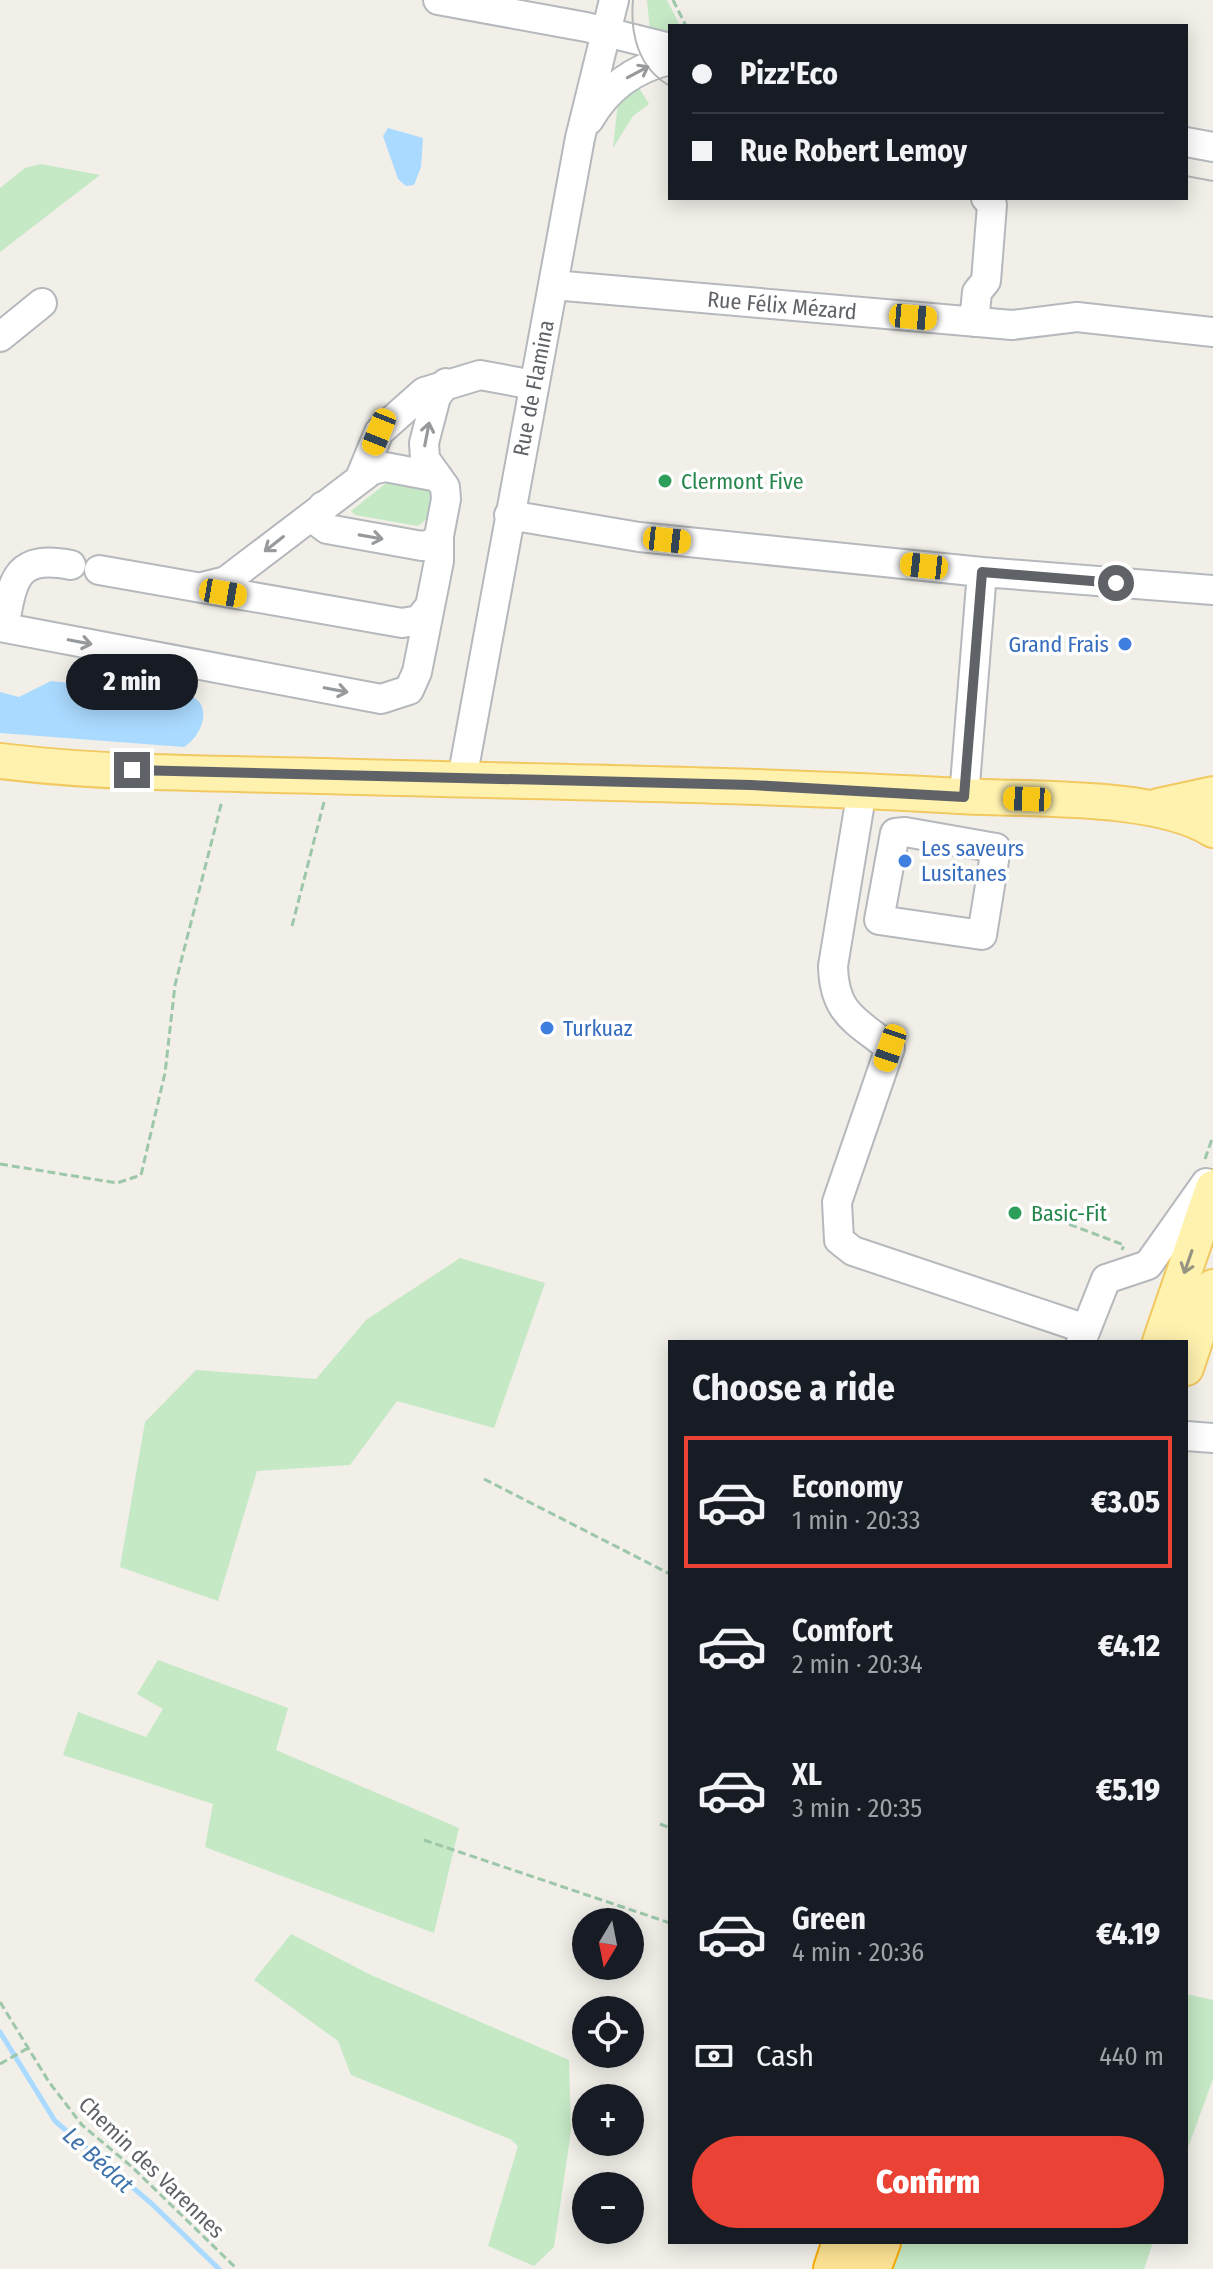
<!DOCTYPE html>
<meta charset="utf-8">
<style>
body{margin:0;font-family:"Fira Sans Condensed",sans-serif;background:#242831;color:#f1f3f6;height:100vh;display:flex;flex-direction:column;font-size:30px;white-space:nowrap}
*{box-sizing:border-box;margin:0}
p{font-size:26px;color:#9ea1a6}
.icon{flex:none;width:44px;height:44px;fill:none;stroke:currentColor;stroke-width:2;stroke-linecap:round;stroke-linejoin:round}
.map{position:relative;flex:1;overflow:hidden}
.drawer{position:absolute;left:668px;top:1340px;width:520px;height:904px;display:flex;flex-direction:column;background:#171b24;border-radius:0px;box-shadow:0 4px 20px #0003}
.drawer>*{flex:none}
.guide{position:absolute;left:668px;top:24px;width:520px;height:176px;border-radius:0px;box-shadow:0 4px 20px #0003;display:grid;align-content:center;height:176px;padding:0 24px;background:#171b24}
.needle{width:52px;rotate:190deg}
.tools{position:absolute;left:572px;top:1908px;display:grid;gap:16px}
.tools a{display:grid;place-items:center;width:72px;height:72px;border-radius:50%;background:#171b24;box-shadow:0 4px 20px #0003;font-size:40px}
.end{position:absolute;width:36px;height:36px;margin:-18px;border:10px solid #5f6368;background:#fff;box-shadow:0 0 0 4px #fff}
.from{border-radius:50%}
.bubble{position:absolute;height:56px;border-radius:28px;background:#171b24;box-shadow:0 4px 20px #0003;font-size:26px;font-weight:800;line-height:56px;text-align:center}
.car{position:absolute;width:24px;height:48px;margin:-24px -12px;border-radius:10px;box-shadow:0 0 6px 2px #0007;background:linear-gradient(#f5c518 24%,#345 0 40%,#f5c518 0 76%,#345 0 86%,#f5c518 0)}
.guide b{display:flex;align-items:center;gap:28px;height:76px;font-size:30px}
.guide b+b{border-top:2px solid #363941}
.guide i{width:20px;height:20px;background:#f1f3f6}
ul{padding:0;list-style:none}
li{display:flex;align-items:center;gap:24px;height:132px;margin:0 16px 12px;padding:0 8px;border:4px solid transparent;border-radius:0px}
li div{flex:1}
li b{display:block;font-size:30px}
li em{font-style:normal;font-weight:800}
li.selected{border-color:#ea4335}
li>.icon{width:72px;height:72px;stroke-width:1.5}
h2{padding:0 24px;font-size:36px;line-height:96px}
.pay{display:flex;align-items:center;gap:20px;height:88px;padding:0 24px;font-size:30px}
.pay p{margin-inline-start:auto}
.action{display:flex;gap:16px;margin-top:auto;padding:16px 24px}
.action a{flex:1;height:92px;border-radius:48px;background:#ea4335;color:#fff;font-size:32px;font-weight:800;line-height:92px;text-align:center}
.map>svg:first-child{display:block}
.green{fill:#c5e8c5}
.water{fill:#aadaff}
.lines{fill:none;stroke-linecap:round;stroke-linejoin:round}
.stream{stroke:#aadaff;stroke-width:5}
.minor-casing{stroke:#b5b8bc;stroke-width:32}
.major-casing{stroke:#f2c960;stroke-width:38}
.highway-casing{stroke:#f9ab00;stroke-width:44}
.path{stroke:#9cc7a9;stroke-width:3;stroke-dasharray:8 4;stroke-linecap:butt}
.minor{stroke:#fff;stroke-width:28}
.major{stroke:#fff2af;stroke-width:34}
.highway{stroke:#fde293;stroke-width:40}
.tram{stroke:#b6b7b8;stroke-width:2}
.oneway{stroke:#979a9d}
.oneway2{stroke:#979581}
.route{stroke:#5f6368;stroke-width:10}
.leisure-dot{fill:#2e9e5b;stroke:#fff;stroke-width:3}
.shop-dot{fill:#3f7fe0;stroke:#fff;stroke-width:3}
.labels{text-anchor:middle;stroke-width:7;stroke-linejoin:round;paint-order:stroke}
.street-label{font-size:22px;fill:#5f6368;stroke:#fff}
.leisure-label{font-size:22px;fill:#27864d;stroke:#fff;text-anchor:start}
.shop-label{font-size:22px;fill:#366cbe;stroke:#fff;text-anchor:start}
.water-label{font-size:24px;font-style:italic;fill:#4174aa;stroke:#fff}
</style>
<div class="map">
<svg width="1213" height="2269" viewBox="0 0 1213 2269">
<rect width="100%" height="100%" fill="#f1efe8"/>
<path class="green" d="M 647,0 L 667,0 L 680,26 L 670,26 L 670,31 L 650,31 Z
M 636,83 L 649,104 L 633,116 L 613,148 L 619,93 Z
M 41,164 L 100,175 L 0,252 L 0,188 L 25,168 Z
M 389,481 L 431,490 L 427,519 L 418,526 L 355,515 L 351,511 Z
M 460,1258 L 545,1283 L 494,1428 L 397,1401 L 350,1465 L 257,1471 L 218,1601 L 120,1567 L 145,1422 L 196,1370 L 316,1379 L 366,1320 Z
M 158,1660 L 288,1708 L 276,1750 L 459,1828 L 434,1933 L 205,1847 L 213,1804 L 63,1755 L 78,1712 L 146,1737 L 163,1709 L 137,1694 Z
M 291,1934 L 371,1975 L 569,2060 L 571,2131 L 554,2247 L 534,2266 L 488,2246 L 518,2146 L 510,2139 L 351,2075 L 338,2041 L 254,1980 Z
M 1186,1994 L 1213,2000 L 1213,2079 L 1186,2153 Z
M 902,2242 L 1153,2242 L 1144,2269 L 893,2269 Z"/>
<path class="water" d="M 388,128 L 423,138 L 421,167 L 414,185 L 406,186 L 398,179 L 383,136 Z
M 51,681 L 191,696 C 214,706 201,737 184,747 L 0,733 L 0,692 L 19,697 Z"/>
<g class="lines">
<path class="stream" d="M 0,2032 L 55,2121 L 152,2204 L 219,2269"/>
<g class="minor-casing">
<path id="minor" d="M 438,0 L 586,27 L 670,48
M 589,120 C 607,88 635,68 670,60
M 1186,142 L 1213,147
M 553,285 L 1012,325 L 1077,317 L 1213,332
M 974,322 L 977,292 L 986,281 L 992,205 L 986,198
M 0,337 L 42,303
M 360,478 L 379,432 L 424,392 L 480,375 L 534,385
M 323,506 L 319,523 L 327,529 L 422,546 L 432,544 L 439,536
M 509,515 L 639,537 L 982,572 L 1213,590
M 99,570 L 402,623 L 419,620 L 430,606
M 202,587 L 226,581 L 372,470 L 385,467 L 438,477
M 0,627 L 381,699 L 409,690 L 417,672 L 439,561 L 439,536 L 446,499 L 445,487 L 425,459 L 424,443 L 436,397 L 446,383
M 4,627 C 13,581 14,554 71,565
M 462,779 L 580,138 L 614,0
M 862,790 L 833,966 C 834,1014 856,1020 890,1048 L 837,1202 L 839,1240 L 853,1251 L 1086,1329
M 964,797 L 982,572
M 905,832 L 996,848 L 982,935 L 879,920 L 895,833 Z
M 1081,1342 L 1106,1279 L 1148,1265 L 1206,1183
M 1186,1436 L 1213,1438"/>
</g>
<g class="major-casing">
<path id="major" d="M 0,761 C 107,774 216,773 324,776 C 536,782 748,784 960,796 C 1029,800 1157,794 1213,830
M 1158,806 L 1213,794
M 1160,1342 L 1213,1188
M 1186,1368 L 1213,1287"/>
</g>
<g class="highway-casing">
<path id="highway" d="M 834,2269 L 843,2242
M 870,2269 L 880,2242"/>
</g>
<path class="path" d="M 673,0 L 686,26
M 292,926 L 324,802
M 1205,1159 L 1213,1136
M 0,1164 L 117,1183 L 141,1175 L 165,1073 L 175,985 L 222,801
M 1058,1220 L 1124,1245 L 1122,1250
M 484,1479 L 670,1574
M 660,1824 L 670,1828
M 424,1840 L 670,1923
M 0,2002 L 49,2082 L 82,2125 L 132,2167 L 237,2269
M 0,2064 L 28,2048"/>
<use href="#minor" class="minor"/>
<use href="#major" class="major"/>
<use href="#highway" class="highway"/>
<path class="tram" d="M 633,0 C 630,34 638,68 670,86
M 1186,176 L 1213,181"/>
</g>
<defs><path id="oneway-shaft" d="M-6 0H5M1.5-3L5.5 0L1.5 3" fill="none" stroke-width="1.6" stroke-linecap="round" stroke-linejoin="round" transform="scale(2)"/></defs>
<g class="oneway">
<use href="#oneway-shaft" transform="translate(638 72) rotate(-28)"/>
<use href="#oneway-shaft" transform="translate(427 434) rotate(-79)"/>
<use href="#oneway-shaft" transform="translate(371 537) rotate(10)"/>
<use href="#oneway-shaft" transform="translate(274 544) rotate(142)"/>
<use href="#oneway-shaft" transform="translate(80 642) rotate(11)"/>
<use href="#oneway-shaft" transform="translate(336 690) rotate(11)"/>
</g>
<use class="oneway2" href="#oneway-shaft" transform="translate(1188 1262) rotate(109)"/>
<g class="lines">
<path class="route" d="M 132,770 L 751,785 L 964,797 L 982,572 L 1116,583"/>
</g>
<g class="leisure-dot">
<circle cx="665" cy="481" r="8"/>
<circle cx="1015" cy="1213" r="8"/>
</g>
<g class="shop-dot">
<circle cx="1125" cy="644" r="8"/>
<circle cx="905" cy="861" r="8"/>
<circle cx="547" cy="1028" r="8"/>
</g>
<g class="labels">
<g class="street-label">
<text transform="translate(782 305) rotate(5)" y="8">Rue Félix Mézard</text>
<text transform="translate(533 388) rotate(-79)" y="8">Rue de Flamina</text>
<text transform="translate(152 2167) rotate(44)" y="8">Chemin des Varennes</text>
</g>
<g class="leisure-label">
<text x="681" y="489">Clermont Five</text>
<text x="1031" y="1221">Basic-Fit</text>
</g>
<g class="shop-label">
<text x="1109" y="652" text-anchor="end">Grand Frais</text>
<text x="921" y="856">Les saveurs<tspan x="921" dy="25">Lusitanes</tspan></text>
<text x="563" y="1036">Turkuaz</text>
</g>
<g class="water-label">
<text transform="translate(98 2160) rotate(42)" y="8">Le Bédat</text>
</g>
</g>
</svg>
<div class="tools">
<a><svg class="needle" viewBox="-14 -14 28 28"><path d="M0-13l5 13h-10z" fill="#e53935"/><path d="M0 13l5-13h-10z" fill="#9ea1a6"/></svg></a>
<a><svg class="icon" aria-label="locate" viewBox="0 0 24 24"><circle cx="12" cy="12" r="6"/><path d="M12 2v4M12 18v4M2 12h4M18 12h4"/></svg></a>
<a>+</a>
<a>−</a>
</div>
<i class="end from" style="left:1116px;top:583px"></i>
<i class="end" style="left:132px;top:770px"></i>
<div class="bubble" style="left:66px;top:654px;width:132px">2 min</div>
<i class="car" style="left:913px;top:317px;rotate:95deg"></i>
<i class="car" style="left:379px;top:432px;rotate:202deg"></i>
<i class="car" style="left:667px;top:540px;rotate:96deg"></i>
<i class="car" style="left:924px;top:566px;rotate:276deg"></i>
<i class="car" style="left:223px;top:593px;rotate:100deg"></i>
<i class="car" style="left:1027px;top:799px;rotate:272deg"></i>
<i class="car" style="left:890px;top:1048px;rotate:199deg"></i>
<div class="guide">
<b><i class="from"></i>Pizz'Eco</b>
<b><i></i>Rue Robert Lemoy</b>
</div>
<section class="drawer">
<h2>Choose a ride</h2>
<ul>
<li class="selected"><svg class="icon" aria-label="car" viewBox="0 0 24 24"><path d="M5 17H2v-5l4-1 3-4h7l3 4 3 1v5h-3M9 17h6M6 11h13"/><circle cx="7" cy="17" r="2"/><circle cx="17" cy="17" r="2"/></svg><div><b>Economy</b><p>1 min · 20:33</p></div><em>€3.05</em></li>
<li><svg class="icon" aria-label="car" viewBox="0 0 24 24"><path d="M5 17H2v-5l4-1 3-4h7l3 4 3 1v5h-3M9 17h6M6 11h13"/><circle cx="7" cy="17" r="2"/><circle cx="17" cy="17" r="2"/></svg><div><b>Comfort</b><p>2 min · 20:34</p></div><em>€4.12</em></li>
<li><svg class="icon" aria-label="car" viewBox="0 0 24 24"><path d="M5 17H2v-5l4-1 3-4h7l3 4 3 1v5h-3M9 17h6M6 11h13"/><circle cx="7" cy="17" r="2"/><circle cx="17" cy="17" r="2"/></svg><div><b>XL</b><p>3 min · 20:35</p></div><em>€5.19</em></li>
<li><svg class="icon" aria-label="car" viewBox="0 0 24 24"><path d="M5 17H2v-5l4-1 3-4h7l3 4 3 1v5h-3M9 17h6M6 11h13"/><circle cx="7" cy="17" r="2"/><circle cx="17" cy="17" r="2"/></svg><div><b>Green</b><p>4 min · 20:36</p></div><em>€4.19</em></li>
</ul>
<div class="pay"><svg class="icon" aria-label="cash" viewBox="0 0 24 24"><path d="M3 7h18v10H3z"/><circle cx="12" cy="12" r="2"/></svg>Cash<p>440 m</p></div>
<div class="action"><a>Confirm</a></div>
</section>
</div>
